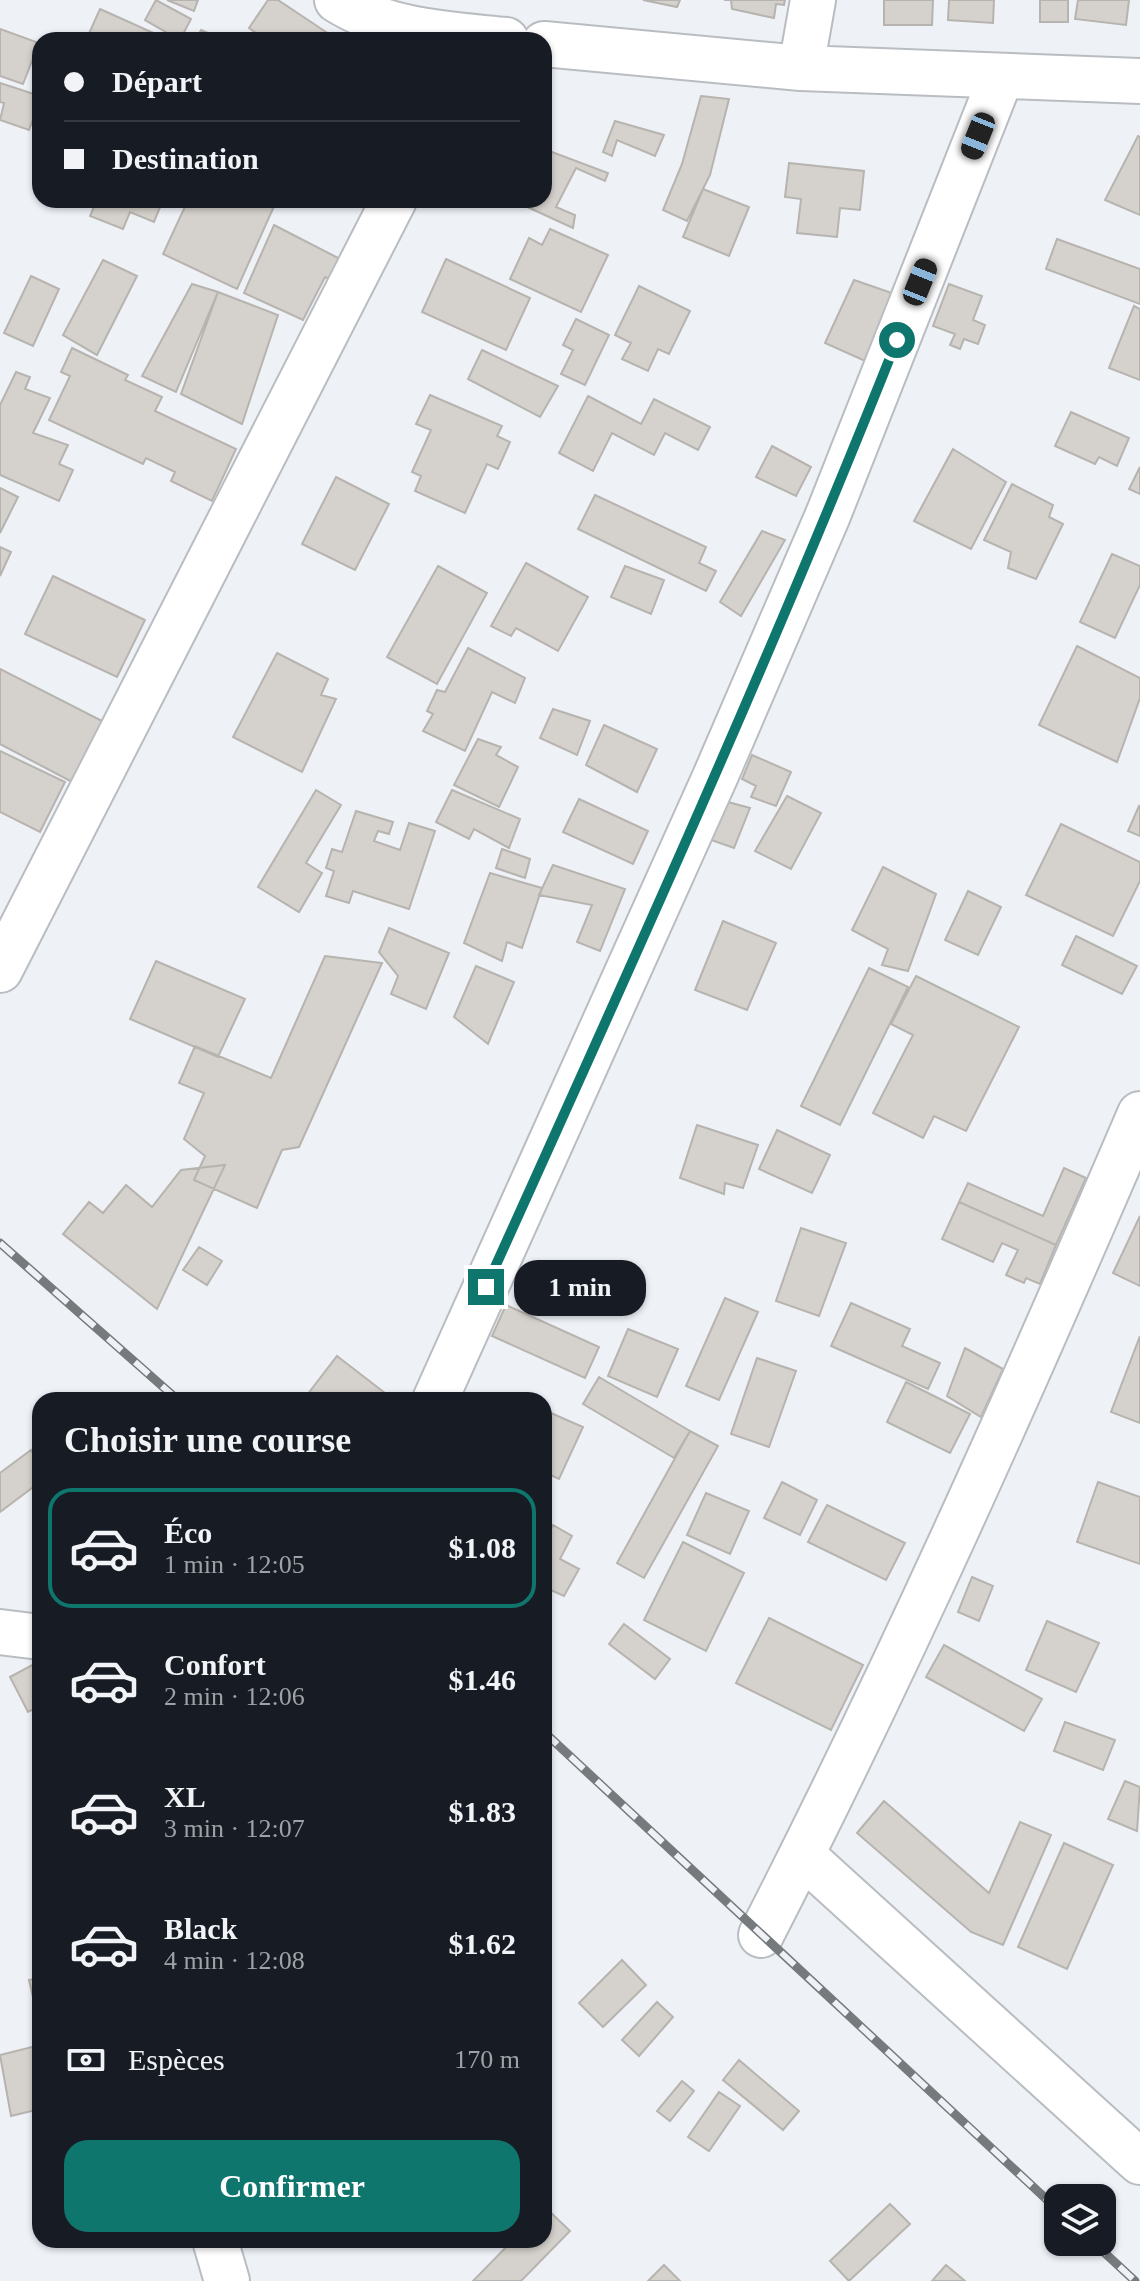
<!DOCTYPE html>
<html lang="fr">
<meta charset="utf-8">
<style>
body{margin:0;font-family:Georgia,serif;background:#242831;color:#f1f3f6;height:100vh;display:flex;flex-direction:column;font-size:30px;white-space:nowrap}
*{box-sizing:border-box;margin:0}
p{font-size:26px;color:#9ea1a6}
.icon{flex:none;width:44px;height:44px;fill:none;stroke:currentColor;stroke-width:2;stroke-linecap:round;stroke-linejoin:round}
.map{position:relative;flex:1;overflow:hidden}
.sheet{position:absolute;left:32px;top:1392px;width:520px;height:856px;display:flex;flex-direction:column;background:#171b24;border-radius:24px;box-shadow:0 2px 6px #0004}
.sheet>*{flex:none}
.hud{position:absolute;left:32px;top:32px;width:520px;height:176px;border-radius:24px;box-shadow:0 2px 6px #0004;display:grid;align-content:center;height:176px;padding:0 32px;background:#171b24}
.buttons{position:absolute;left:1044px;top:2184px;display:grid;gap:16px}
.buttons a{display:grid;place-items:center;width:72px;height:72px;border-radius:16px;background:#171b24;box-shadow:0 2px 6px #0004;font-size:40px}
.end{position:absolute;width:36px;height:36px;margin:-18px;border:10px solid #0f766e;background:#fff;box-shadow:0 0 0 4px #fff}
.from{border-radius:50%}
.bubble{position:absolute;height:56px;border-radius:24px;background:#171b24;box-shadow:0 2px 6px #0004;font-size:26px;font-weight:800;line-height:56px;text-align:center}
.car{position:absolute;width:24px;height:48px;margin:-24px -12px;border-radius:10px;box-shadow:0 0 6px 2px #0007;background:linear-gradient(#222 24%,#8ab4d8 0 40%,#222 0 76%,#8ab4d8 0 86%,#222 0)}
.hud b{display:flex;align-items:center;gap:28px;height:76px;font-size:30px}
.hud b+b{border-top:2px solid #363941}
.hud i{width:20px;height:20px;background:#f1f3f6}
ul{padding:0;list-style:none}
li{display:flex;align-items:center;gap:24px;height:120px;margin:0 16px 12px;padding:0 16px;border:4px solid transparent;border-radius:24px}
li div{flex:1}
li b{display:block;font-size:30px}
li em{font-style:normal;font-weight:800}
li.on{border-color:#0f766e}
li>.icon{width:72px;height:72px;stroke-width:1.5}
h2{padding:0 32px;font-size:36px;line-height:96px}
.pay{display:flex;align-items:center;gap:20px;height:88px;padding:0 32px;font-size:30px}
.pay p{margin-inline-start:auto}
.cta{display:flex;gap:16px;margin-top:auto;padding:16px 32px}
.cta a{flex:1;height:92px;border-radius:24px;background:#0f766e;color:#fff;font-size:32px;font-weight:800;line-height:92px;text-align:center}
.map>svg:first-child{display:block}
.building{fill:#d5d1cc;stroke:#b7b3af;stroke-width:2}
.lines{fill:none;stroke-linecap:round;stroke-linejoin:round}
.street-casing{stroke:#b9bdc1;stroke-width:48}
.street{stroke:#fff;stroke-width:44}
.rail-casing{stroke:#777a7d;stroke-width:9}
.rail{stroke:#eef2f7;stroke-width:6;stroke-dasharray:18;stroke-linecap:butt}
.route{stroke:#0f766e;stroke-width:10}
</style>
<div class="map">
<svg width="1140" height="2281" viewBox="0 0 1140 2281">
<rect width="100%" height="100%" fill="#eef2f7"/>
<path class="building" d="M 156,0 L 191,19 L 180,40 L 145,20 Z
M 167,0 L 198,0 L 194,11 Z
M 268,0 L 278,0 L 326,32 L 321,40 L 293,40 L 288,36 L 285,40 L 266,40 L 249,28 Z
M 643,0 L 680,0 L 677,7 Z
M 724,0 L 785,0 L 784,5 L 776,4 L 774,18 L 732,9 L 731,0 Z
M 884,0 L 933,0 L 932,25 L 884,25 Z
M 949,0 L 994,0 L 993,23 L 948,20 Z
M 1040,0 L 1068,0 L 1068,22 L 1040,22 Z
M 1078,0 L 1129,0 L 1126,25 L 1075,19 Z
M 100,9 L 158,35 L 156,40 L 86,40 Z
M 0,29 L 39,43 L 23,84 L 0,76 Z
M 201,30 L 224,40 L 196,40 Z
M 0,83 L 40,96 L 40,116 L 35,114 L 29,130 L 0,120 L 4,103 L 0,102 Z
M 701,96 L 729,99 L 710,175 L 687,221 L 663,210 L 682,164 Z
M 615,121 L 664,135 L 655,156 L 617,140 L 612,156 L 603,152 Z
M 1138,136 L 1140,137 L 1140,215 L 1105,200 Z
M 544,149 L 608,173 L 605,181 L 576,168 L 556,207 L 575,215 L 573,228 L 512,200 L 544,200 Z
M 789,163 L 864,171 L 860,210 L 840,208 L 837,237 L 797,233 L 801,199 L 785,197 Z
M 703,189 L 749,207 L 729,256 L 683,237 Z
M 97,200 L 163,200 L 154,222 L 130,212 L 123,229 L 90,216 Z
M 188,200 L 269,200 L 275,204 L 237,289 L 163,254 Z
M 274,225 L 344,261 L 333,281 L 325,277 L 303,320 L 244,293 Z
M 550,229 L 608,255 L 581,312 L 510,279 L 529,238 L 542,245 Z
M 1057,239 L 1140,269 L 1140,304 L 1046,269 Z
M 446,259 L 530,298 L 506,350 L 422,312 Z
M 103,260 L 137,276 L 97,355 L 63,335 Z
M 31,276 L 59,289 L 33,346 L 4,333 Z
M 854,280 L 892,293 L 865,361 L 825,343 Z
M 192,284 L 218,292 L 176,392 L 142,376 Z
M 949,284 L 982,296 L 973,320 L 985,325 L 978,344 L 964,339 L 960,349 L 950,345 L 955,334 L 933,326 Z
M 639,286 L 690,311 L 669,354 L 658,349 L 648,371 L 622,359 L 631,343 L 615,335 Z
M 218,292 L 278,315 L 242,424 L 181,394 Z
M 1134,306 L 1140,309 L 1140,380 L 1109,368 Z
M 576,319 L 609,335 L 585,385 L 561,374 L 573,350 L 563,345 Z
M 72,348 L 128,375 L 125,380 L 162,397 L 155,411 L 236,449 L 212,501 L 171,481 L 175,472 L 146,458 L 143,464 L 49,420 L 70,376 L 61,372 Z
M 482,350 L 558,386 L 540,417 L 468,379 Z
M 16,372 L 30,377 L 25,389 L 50,398 L 33,433 L 68,445 L 59,464 L 73,470 L 59,501 L 0,475 L 0,405 Z
M 430,395 L 502,426 L 497,436 L 510,442 L 498,469 L 487,464 L 465,513 L 415,491 L 421,476 L 412,472 L 431,430 L 416,424 Z
M 588,396 L 641,424 L 654,399 L 710,427 L 698,450 L 665,433 L 654,455 L 612,433 L 593,471 L 559,453 Z
M 1071,412 L 1129,438 L 1117,466 L 1099,457 L 1095,464 L 1055,446 Z
M 772,446 L 811,467 L 796,496 L 756,477 Z
M 953,449 L 1006,482 L 971,549 L 914,521 Z
M 1140,467 L 1140,494 L 1129,489 Z
M 336,477 L 389,504 L 355,570 L 302,544 Z
M 1012,484 L 1053,505 L 1049,517 L 1063,524 L 1036,579 L 1008,568 L 1011,552 L 984,540 Z
M 0,488 L 18,497 L 0,533 Z
M 595,495 L 706,547 L 699,563 L 716,571 L 706,591 L 578,529 Z
M 762,531 L 785,540 L 741,616 L 720,602 Z
M 0,547 L 11,552 L 0,576 Z
M 1112,554 L 1140,566 L 1140,585 L 1115,638 L 1080,622 Z
M 526,563 L 588,597 L 558,651 L 516,628 L 511,636 L 491,626 Z
M 438,566 L 487,593 L 437,684 L 387,657 Z
M 625,566 L 664,580 L 651,614 L 611,597 Z
M 53,576 L 145,620 L 117,677 L 25,634 Z
M 1077,646 L 1140,678 L 1140,698 L 1117,762 L 1039,725 Z
M 468,648 L 525,678 L 515,703 L 492,692 L 465,751 L 423,731 L 433,714 L 427,711 L 437,690 L 445,692 Z
M 277,653 L 328,679 L 321,695 L 336,699 L 302,772 L 233,737 Z
M 0,669 L 106,723 L 78,785 L 0,744 Z
M 553,709 L 590,721 L 577,755 L 540,738 Z
M 604,725 L 657,749 L 637,792 L 586,765 Z
M 478,739 L 501,747 L 496,755 L 518,767 L 499,807 L 454,785 Z
M 0,751 L 65,782 L 40,832 L 0,812 Z
M 752,755 L 791,772 L 776,806 L 751,797 L 756,786 L 742,779 Z
M 316,790 L 341,805 L 306,863 L 322,873 L 299,912 L 258,887 Z
M 452,790 L 520,819 L 509,848 L 474,829 L 469,839 L 436,822 Z
M 787,796 L 821,813 L 791,869 L 755,851 Z
M 579,799 L 648,831 L 633,864 L 563,832 Z
M 728,802 L 750,808 L 734,848 L 711,840 Z
M 1139,806 L 1140,807 L 1140,836 L 1128,831 Z
M 356,811 L 393,822 L 389,834 L 378,831 L 374,841 L 400,850 L 409,823 L 435,831 L 409,909 L 353,891 L 349,903 L 326,896 L 334,871 L 326,868 L 332,849 L 342,852 Z
M 1061,824 L 1140,862 L 1140,881 L 1113,936 L 1026,895 Z
M 502,849 L 530,859 L 525,878 L 496,868 Z
M 553,865 L 625,889 L 600,951 L 577,942 L 592,905 L 539,895 Z
M 883,867 L 936,894 L 908,971 L 882,965 L 888,949 L 852,930 Z
M 490,873 L 542,888 L 522,948 L 507,942 L 502,961 L 464,943 Z
M 968,891 L 1001,907 L 978,955 L 945,940 Z
M 723,921 L 776,943 L 747,1010 L 695,990 Z
M 389,928 L 449,953 L 426,1009 L 391,994 L 398,976 L 379,952 Z
M 1076,936 L 1137,966 L 1122,994 L 1062,965 Z
M 325,956 L 382,963 L 299,1147 L 282,1150 L 257,1208 L 194,1180 L 205,1156 L 184,1139 L 204,1093 L 179,1083 L 195,1046 L 271,1078 Z
M 156,961 L 245,999 L 218,1057 L 130,1019 Z
M 476,966 L 514,982 L 488,1044 L 454,1017 Z
M 869,968 L 908,987 L 840,1125 L 801,1106 Z
M 916,976 L 1019,1027 L 966,1131 L 934,1116 L 923,1138 L 873,1113 L 913,1035 L 891,1024 Z
M 697,1125 L 758,1145 L 743,1188 L 725,1183 L 724,1194 L 680,1178 Z
M 777,1130 L 830,1155 L 812,1193 L 759,1169 Z
M 225,1165 L 157,1309 L 63,1234 L 89,1202 L 103,1213 L 126,1185 L 152,1207 L 181,1170 Z
M 1064,1168 L 1086,1178 L 1056,1245 L 959,1202 L 968,1183 L 1043,1216 Z
M 959,1202 L 1056,1245 L 1040,1284 L 1026,1278 L 1024,1283 L 1006,1275 L 1018,1250 L 1002,1243 L 993,1262 L 942,1239 Z
M 1140,1216 L 1140,1286 L 1113,1273 Z
M 801,1228 L 846,1243 L 819,1316 L 776,1301 Z
M 199,1247 L 222,1261 L 207,1285 L 183,1270 Z
M 725,1298 L 758,1312 L 719,1400 L 686,1386 Z
M 851,1303 L 910,1329 L 902,1346 L 940,1363 L 928,1389 L 831,1346 Z
M 506,1305 L 599,1347 L 585,1378 L 492,1336 Z
M 628,1329 L 678,1349 L 657,1397 L 608,1376 Z
M 1140,1336 L 1140,1423 L 1111,1412 Z
M 965,1348 L 1003,1369 L 981,1417 L 947,1396 Z
M 337,1356 L 394,1400 L 313,1400 L 307,1395 Z
M 757,1358 L 796,1371 L 769,1447 L 731,1434 Z
M 599,1377 L 690,1431 L 674,1458 L 583,1404 Z
M 906,1382 L 970,1414 L 950,1453 L 887,1422 Z
M 544,1410 L 583,1427 L 559,1479 L 544,1472 Z
M 690,1431 L 718,1446 L 644,1578 L 617,1563 Z
M 31,1450 L 40,1462 L 40,1482 L 0,1512 L 0,1473 Z
M 782,1482 L 817,1500 L 800,1535 L 764,1518 Z
M 1098,1482 L 1140,1497 L 1140,1564 L 1077,1542 Z
M 706,1493 L 749,1511 L 730,1554 L 687,1535 Z
M 827,1505 L 905,1543 L 886,1580 L 808,1542 Z
M 553,1525 L 572,1536 L 560,1559 L 579,1569 L 564,1596 L 544,1587 L 544,1541 Z
M 683,1542 L 744,1573 L 706,1651 L 644,1620 Z
M 972,1577 L 993,1586 L 979,1621 L 958,1612 Z
M 769,1618 L 863,1665 L 831,1730 L 736,1683 Z
M 1047,1621 L 1099,1643 L 1076,1692 L 1026,1670 Z
M 624,1624 L 670,1659 L 655,1679 L 609,1644 Z
M 944,1645 L 1042,1699 L 1024,1731 L 926,1677 Z
M 36,1663 L 40,1689 L 34,1692 L 40,1706 L 28,1712 L 10,1677 Z
M 1065,1722 L 1115,1740 L 1103,1770 L 1054,1751 Z
M 1125,1781 L 1140,1787 L 1137,1831 L 1108,1819 Z
M 884,1801 L 989,1893 L 1020,1822 L 1051,1835 L 1003,1945 L 971,1932 L 857,1833 Z
M 1064,1843 L 1113,1865 L 1067,1969 L 1018,1947 Z
M 622,1960 L 646,1985 L 603,2027 L 579,2003 Z
M 40,1978 L 40,2023 L 39,2023 L 29,1980 Z
M 657,2002 L 673,2017 L 639,2056 L 622,2040 Z
M 40,2045 L 40,2109 L 11,2116 L 0,2055 Z
M 739,2060 L 799,2111 L 783,2130 L 723,2080 Z
M 682,2081 L 694,2091 L 670,2121 L 657,2111 Z
M 719,2092 L 740,2106 L 709,2151 L 688,2137 Z
M 890,2204 L 910,2224 L 849,2281 L 830,2261 Z
M 545,2207 L 570,2231 L 521,2281 L 473,2281 L 513,2240 L 544,2240 Z
M 664,2265 L 680,2281 L 648,2281 Z
M 946,2265 L 965,2281 L 932,2281 Z"/>
<g class="lines">
<g class="street-casing">
<path id="street" d="M 337,0 C 388,32 447,34 506,40
M 544,44 L 801,68 L 1140,81
M 801,68 L 813,0
M 0,970 L 394,200
M 435,1400 L 715,777 L 828,515 L 1001,77
M 0,1632 L 40,1637
M 802,1855 L 1140,2162
M 761,1935 C 899,1666 1021,1391 1140,1114
M 215,2240 L 227,2281"/>
</g>
<use href="#street" class="street"/>
<g class="rail-casing">
<path id="rail" d="M 0,1243 L 178,1400
M 544,1732 L 1058,2210
M 1093,2242 L 1135,2281"/>
</g>
<use href="#rail" class="rail"/>
</g>
<g class="lines">
<path class="route" d="M 486,1287 C 628,973 770,660 897,340"/>
</g>
</svg>
<div class="buttons">
<a><svg class="icon" aria-label="layers" viewBox="0 0 24 24"><path d="M12 4l9 5-9 5-9-5zM3 14l9 5 9-5"/></svg></a>
</div>
<i class="end from" style="left:897px;top:340px"></i>
<i class="end" style="left:486px;top:1287px"></i>
<div class="bubble" style="left:514px;top:1260px;width:132px">1 min</div>
<i class="car" style="left:978px;top:136px;rotate:202deg"></i>
<i class="car" style="left:920px;top:282px;rotate:22deg"></i>
<div class="hud">
<b><i class="from"></i>Départ</b>
<b><i></i>Destination</b>
</div>
<section class="sheet">
<h2>Choisir une course</h2>
<ul>
<li class="on"><svg class="icon" aria-label="car" viewBox="0 0 24 24"><path d="M5 17H2v-5l4-1 3-4h7l3 4 3 1v5h-3M9 17h6M6 11h13"/><circle cx="7" cy="17" r="2"/><circle cx="17" cy="17" r="2"/></svg><div><b>Éco</b><p>1 min · 12:05</p></div><em>$1.08</em></li>
<li><svg class="icon" aria-label="car" viewBox="0 0 24 24"><path d="M5 17H2v-5l4-1 3-4h7l3 4 3 1v5h-3M9 17h6M6 11h13"/><circle cx="7" cy="17" r="2"/><circle cx="17" cy="17" r="2"/></svg><div><b>Confort</b><p>2 min · 12:06</p></div><em>$1.46</em></li>
<li><svg class="icon" aria-label="car" viewBox="0 0 24 24"><path d="M5 17H2v-5l4-1 3-4h7l3 4 3 1v5h-3M9 17h6M6 11h13"/><circle cx="7" cy="17" r="2"/><circle cx="17" cy="17" r="2"/></svg><div><b>XL</b><p>3 min · 12:07</p></div><em>$1.83</em></li>
<li><svg class="icon" aria-label="car" viewBox="0 0 24 24"><path d="M5 17H2v-5l4-1 3-4h7l3 4 3 1v5h-3M9 17h6M6 11h13"/><circle cx="7" cy="17" r="2"/><circle cx="17" cy="17" r="2"/></svg><div><b>Black</b><p>4 min · 12:08</p></div><em>$1.62</em></li>
</ul>
<div class="pay"><svg class="icon" aria-label="cash" viewBox="0 0 24 24"><path d="M3 7h18v10H3z"/><circle cx="12" cy="12" r="2"/></svg>Espèces<p>170 m</p></div>
<div class="cta"><a>Confirmer</a></div>
</section>
</div>
